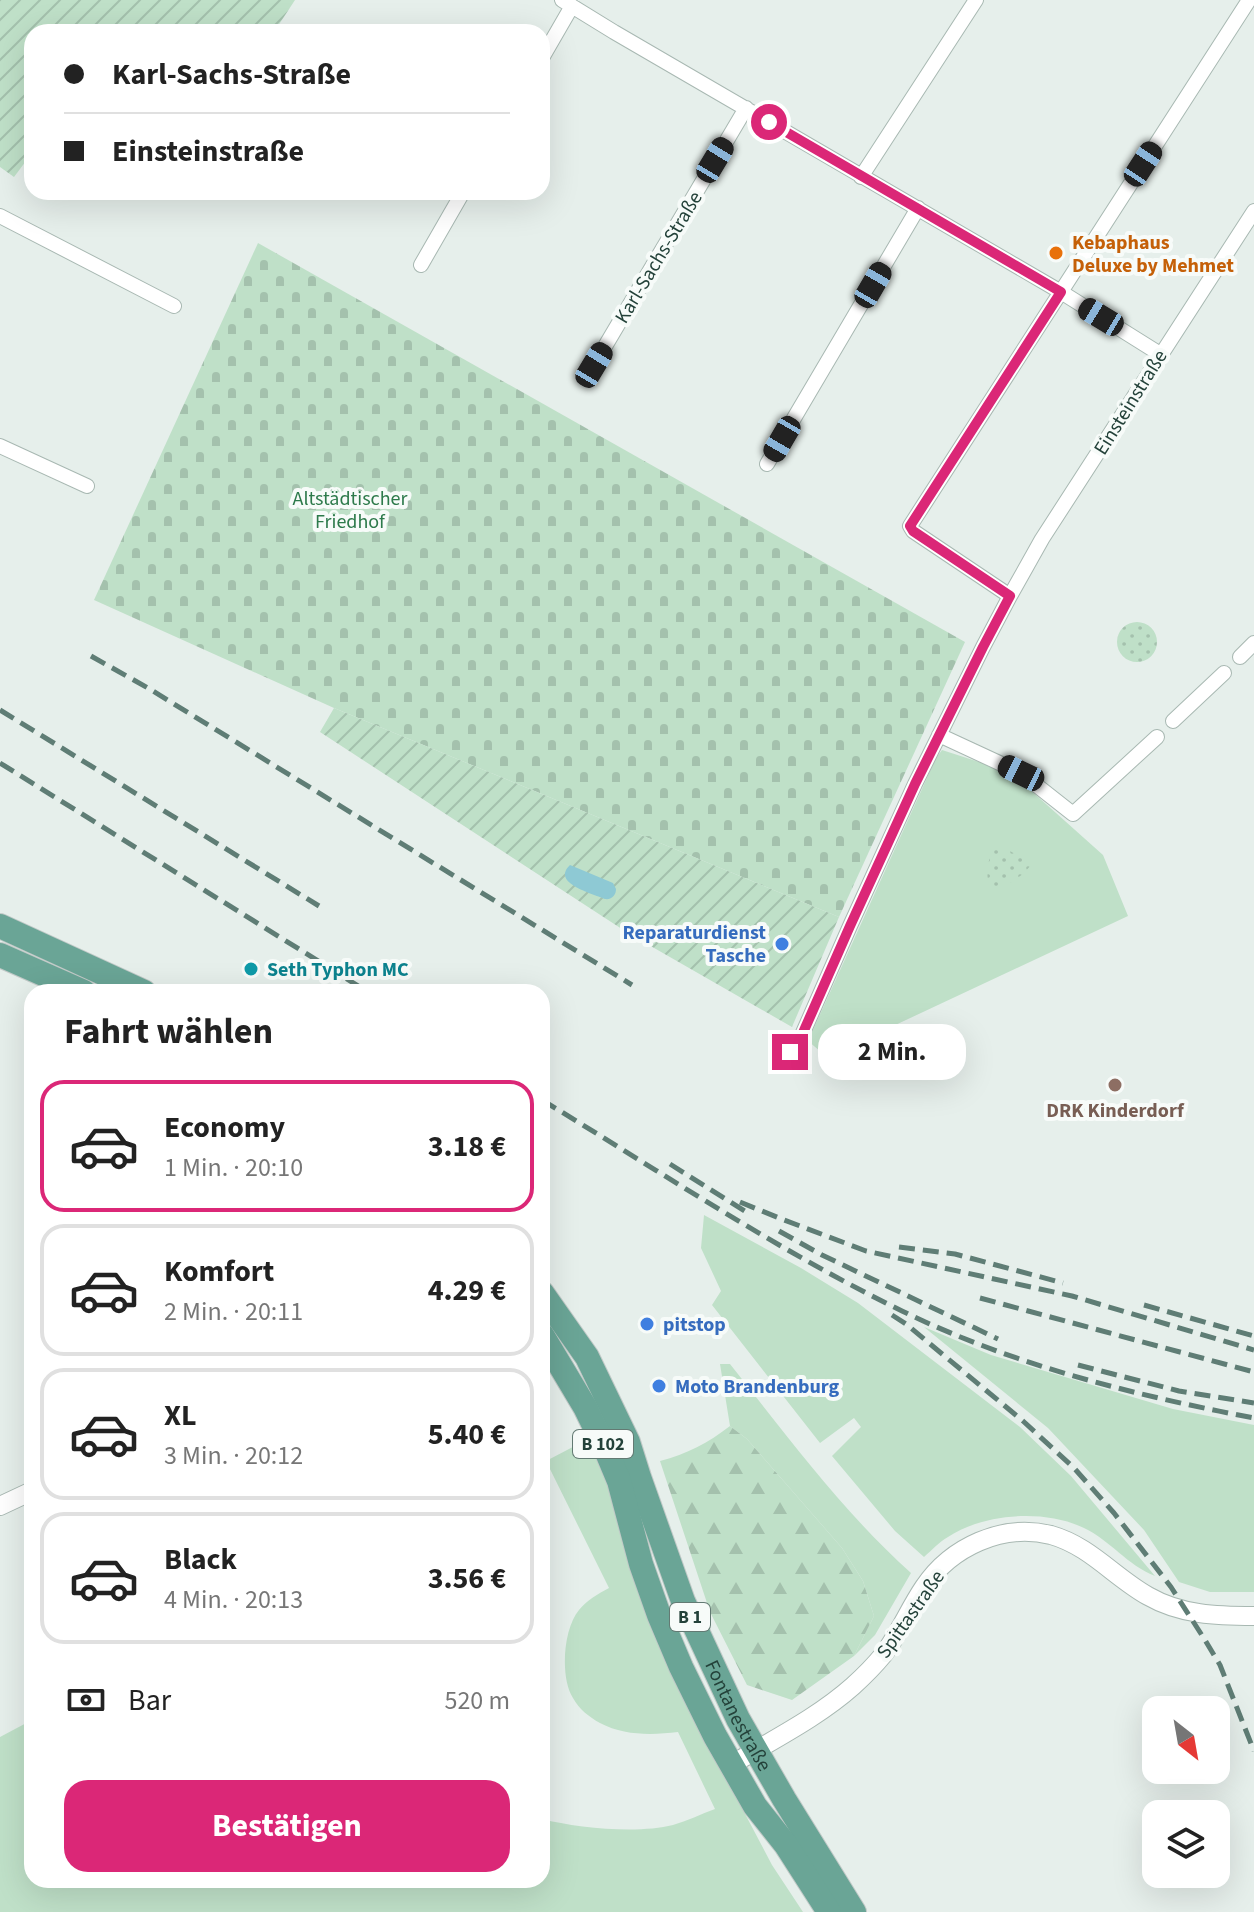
<!DOCTYPE html>
<html lang="de">
<meta charset="utf-8">
<style>
body{margin:0;font-family:"Source Sans 3",sans-serif;background:#f2f2f2;color:#222;height:100vh;display:flex;flex-direction:column;font-size:30px;white-space:nowrap}
*{box-sizing:border-box;margin:0}
p{font-size:26px;color:#767676}
.icon{flex:none;width:44px;height:44px;fill:none;stroke:currentColor;stroke-width:2;stroke-linecap:round;stroke-linejoin:round}
.map{position:relative;flex:1;overflow:hidden}
.panel{position:absolute;left:24px;top:984px;width:526px;height:904px;display:flex;flex-direction:column;background:#fff;border-radius:24px;box-shadow:0 8px 32px #0002}
.panel>*{flex:none}
.banner{position:absolute;left:24px;top:24px;width:526px;height:176px;border-radius:24px;box-shadow:0 8px 32px #0002;display:grid;align-content:center;height:176px;padding:0 40px;background:#fff}
.needle{width:52px;rotate:149deg}
.tools{position:absolute;left:1142px;top:1696px;display:grid;gap:16px}
.tools a{display:grid;place-items:center;width:88px;height:88px;border-radius:16px;background:#fff;box-shadow:0 8px 32px #0002;font-size:40px}
.end{position:absolute;width:36px;height:36px;margin:-18px;border:10px solid #db2777;background:#fff;box-shadow:0 0 0 4px #fff}
.from{border-radius:50%}
.bubble{position:absolute;height:56px;border-radius:24px;background:#fff;box-shadow:0 8px 32px #0002;font-size:26px;font-weight:700;line-height:56px;text-align:center}
.car{position:absolute;width:24px;height:48px;margin:-24px -12px;border-radius:10px;box-shadow:0 0 6px 2px #0007;background:linear-gradient(#222 24%,#8ab4d8 0 40%,#222 0 76%,#8ab4d8 0 86%,#222 0)}
.banner b{display:flex;align-items:center;gap:28px;height:76px;font-size:30px}
.banner b+b{border-top:2px solid #e0e0e0}
.banner i{width:20px;height:20px;background:#222}
ul{padding:0;list-style:none}
li{display:flex;align-items:center;gap:24px;height:132px;margin:0 16px 12px;padding:0 24px;border:4px solid #e0e0e0;border-radius:24px}
li div{flex:1}
li b{display:block;font-size:30px}
li em{font-style:normal;font-weight:700}
li.on{border-color:#db2777}
li>.icon{width:72px;height:72px;stroke-width:1.5}
h2{padding:0 40px;font-size:36px;line-height:96px}
.pay{display:flex;align-items:center;gap:20px;height:88px;padding:0 40px;font-size:30px}
.pay p{margin-inline-start:auto}
.primary-button{display:flex;gap:16px;margin-top:auto;padding:16px 40px}
.primary-button a{flex:1;height:92px;border-radius:24px;background:#db2777;color:#fff;font-size:32px;font-weight:700;line-height:92px;text-align:center}
.map>svg:first-child{display:block}
.grass{fill:#bfe0c8}
.forest{fill:url(#forest-firs)}
.cemetery{fill:url(#cemetery-stones)}
.park{fill:url(#park-dots)}
.garden{fill:url(#garden-furrows)}
.water{fill:#8ec9d4}
.lines{fill:none;stroke-linecap:round;stroke-linejoin:round}
.minor-casing{stroke:#a8b8b2;stroke-width:16}
.tertiary-casing{stroke:#a8b8b2;stroke-width:20}
.primary-casing{stroke:#c2cac8;stroke-width:26}
.minor{stroke:#fff;stroke-width:14}
.tertiary{stroke:#fff;stroke-width:18}
.primary{stroke:#6aa596;stroke-width:24}
.rail{stroke:#5f7d75;stroke-width:5;stroke-dasharray:16 8;stroke-linecap:butt}
.route{stroke:#db2777;stroke-width:10}
.food-dot{fill:#e8710a;stroke:#f7fbf9;stroke-width:3}
.shop-dot{fill:#3f7fe0;stroke:#f7fbf9;stroke-width:3}
.culture-dot{fill:#0f9aa8;stroke:#f7fbf9;stroke-width:3}
.education-dot{fill:#8d6e63;stroke:#f7fbf9;stroke-width:3}
.labels{text-anchor:middle;stroke-width:8;stroke-linejoin:round;paint-order:stroke}
.shield{fill:#f7fbf9;stroke:#637a73;stroke-width:2}
.shield-label{font-size:18px;font-weight:bold;fill:#24423a}
.food-label{font-size:20px;font-weight:bold;fill:#c56008;stroke:#f7fbf9;text-anchor:start}
.street-label{font-size:20px;fill:#24423a;stroke:#f7fbf9}
.park-label{font-size:20px;fill:#2d7a4b;stroke:#f7fbf9}
.shop-label{font-size:20px;font-weight:bold;fill:#366cbe;stroke:#f7fbf9;text-anchor:start}
.culture-label{font-size:20px;font-weight:bold;fill:#0d838f;stroke:#f7fbf9;text-anchor:start}
.education-label{font-size:20px;font-weight:bold;fill:#785e54;stroke:#f7fbf9}
</style>
<div class="map">
<svg width="1254" height="1912" viewBox="0 0 1254 1912">
<defs>
<pattern id="forest-firs" width="22" height="20" patternUnits="userSpaceOnUse" patternTransform="scale(2)"><rect width="22" height="20" fill="#bfe0c8"/><path d="M5 1l3.5 6h-7zM16 11l3.5 6h-7z" fill="#a4c1ad"/></pattern>
<pattern id="cemetery-stones" width="16" height="16" patternUnits="userSpaceOnUse" patternTransform="scale(2)"><rect width="16" height="16" fill="#bfe0c8"/><path d="M2 7V4a2 2 0 0 1 4 0v3zM10 15v-3a2 2 0 0 1 4 0v3z" fill="#a4c1ad"/></pattern>
<pattern id="park-dots" width="8" height="8" patternUnits="userSpaceOnUse" patternTransform="scale(2)"><rect width="8" height="8" fill="#bfe0c8"/><path d="M2 2h.1M6 6h.1" fill="none" stroke="#a4c1ad" stroke-width="1.8" stroke-linecap="round"/></pattern>
<pattern id="garden-furrows" width="10" height="10" patternUnits="userSpaceOnUse" patternTransform="scale(2)"><rect width="10" height="10" fill="#bfe0c8"/><path d="M-1 1l2-2M0 10L10 0M9 11l2-2" fill="none" stroke="#a4c1ad"/></pattern>
</defs>
<rect width="100%" height="100%" fill="#e6efeb"/>
<path class="grass" d="M 942,750 L 1004,770 L 1018,779 L 1103,855 L 1128,916 L 827,1057 L 808,1041 L 936,758 Z
M 704,1215 L 801,1268 L 858,1303 L 1020,1427 L 1071,1476 L 1155,1576 C 1127,1565 1111,1541 1084,1528 C 1045,1509 984,1513 948,1537 C 939,1542 932,1550 924,1557 L 895,1531 L 832,1456 L 861,1427 L 854,1418 L 820,1443 L 712,1305 L 721,1291 L 701,1248 Z
M 924,1327 L 991,1355 L 1173,1409 L 1254,1425 L 1254,1592 L 1210,1592 L 1179,1582 L 1144,1530 L 1048,1428 Z
M 720,1364 L 730,1364 C 787,1436 843,1512 911,1573 L 875,1635 L 854,1656 L 874,1616 L 863,1581 L 842,1548 L 747,1439 L 730,1426 Z
M 590,1438 L 697,1723 L 772,1865 L 803,1912 L 0,1912 L 0,1737 L 32,1720 L 32,1880 L 542,1880 L 542,1819 C 577,1828 638,1834 673,1825 C 687,1821 701,1814 715,1809 L 678,1732 C 653,1735 624,1736 600,1723 C 589,1717 579,1709 573,1698 C 560,1678 563,1629 579,1610 C 587,1600 598,1594 609,1588 L 546,1461 Z"/>
<path class="forest" d="M 730,1426 L 747,1439 L 842,1548 L 863,1581 L 874,1616 L 854,1656 L 792,1700 L 747,1685 L 710,1612 L 660,1461 C 687,1454 708,1443 730,1426 Z"/>
<path class="cemetery" d="M 258,243 L 965,642 L 839,917 L 334,708 L 94,600 Z"/>
<path class="park" d="M1117 642a20 20 0 1 1 40 0a20 20 0 1 1-40 0Z
M 998,844 L 1032,864 L 1023,874 L 992,895 C 985,877 985,860 998,844 Z"/>
<path class="garden" d="M 0,0 L 295,0 L 274,32 L 32,32 L 32,153 L 14,177 L 0,167 Z
M 334,708 L 839,917 L 792,1027 L 628,933 L 320,732 Z"/>
<path class="water" d="M 570,865 L 613,883 L 616,889 C 616,895 612,900 605,899 C 591,893 551,883 570,865 Z"/>
<g class="lines">
<g class="minor-casing">
<path id="minor" d="M 562,0 L 614,32 L 1061,292 L 1160,354
M 542,58 L 572,6
M 861,177 L 976,0
M 0,216 L 174,306
M 421,265 L 463,192
M 594,365 L 746,108
M 0,446 L 87,486
M 767,464 L 918,208
M 1010,596 L 913,531 L 910,526 L 1249,0
M 1240,657 L 1254,643
M 1173,721 L 1224,673
M 939,735 L 1021,773 L 1073,814 L 1157,737
M 790,1052 L 802,1035 L 850,926 L 915,784 L 983,647 L 1010,596 L 1042,539 L 1254,211"/>
</g>
<g class="tertiary-casing">
<path id="tertiary" d="M 0,1506 L 32,1491
M 731,1765 C 772,1740 817,1718 853,1686 C 864,1676 874,1666 883,1655 C 899,1634 909,1609 924,1587 C 951,1547 1002,1523 1051,1535 C 1090,1546 1114,1577 1148,1596 C 1181,1615 1217,1616 1254,1616"/>
</g>
<g class="primary-casing">
<g id="primary">
<path d="M 0,926 L 144,992"/>
<path d="M 0,955 L 84,992"/>
<path id="s1" d="M 542,1293 L 587,1357 L 628,1442 L 639,1477 L 683,1601 L 738,1719 L 784,1799 L 854,1912"/>
<path d="M 542,1335 L 585,1407 L 606,1450 L 619,1481 L 641,1564 L 659,1615 L 681,1667 L 715,1736 L 755,1806 L 786,1845 L 829,1912"/>
</g>
</g>
<use href="#minor" class="minor"/>
<use href="#tertiary" class="tertiary"/>
<use href="#primary" class="primary"/>
<path class="rail" d="M 91,656 L 148,688 L 632,985
M 0,710 L 319,906
M 0,763 L 368,992
M 542,1100 C 661,1172 777,1250 902,1311 C 1013,1365 1133,1395 1254,1418
M 670,1164 L 748,1213
M 740,1202 L 779,1218 L 866,1251 L 1072,1296 L 1254,1350
M 779,1231 L 822,1255 L 998,1339
M 899,1247 L 955,1254 L 1063,1283
M 980,1298 L 1254,1372
M 1144,1305 L 1254,1336
M 892,1315 L 906,1324 L 1023,1421 L 1074,1468 L 1114,1513 L 1171,1587 L 1205,1640 L 1220,1665 L 1254,1751
M 1078,1365 L 1179,1391 L 1254,1403"/>
</g>
<g class="lines">
<path class="route" d="M 769,122 L 1061,292 L 910,526 L 913,531 L 1010,596 L 983,647 L 915,784 L 850,926 L 802,1035 L 790,1052"/>
</g>
<circle class="food-dot" cx="1056" cy="253" r="8"/>
<g class="shop-dot">
<circle cx="782" cy="944" r="8"/>
<circle cx="647" cy="1324" r="8"/>
<circle cx="659" cy="1386" r="8"/>
</g>
<circle class="culture-dot" cx="251" cy="969" r="8"/>
<circle class="education-dot" cx="1115" cy="1085" r="8"/>
<g class="labels">
<g class="shield">
<rect x="573" y="1430" width="60" height="28" rx="6"/>
<rect x="670" y="1603" width="40" height="28" rx="6"/>
</g>
<g class="shield-label">
<text x="603" y="1450">B 102</text>
<text x="690" y="1623">B 1</text>
</g>
<g class="food-label">
<text x="1072" y="249">Kebaphaus<tspan x="1072" dy="23">Deluxe by Mehmet</tspan></text>
</g>
<g class="street-label">
<text transform="translate(658 257) rotate(-59)" y="7">Karl-Sachs-Straße</text>
<text transform="translate(1130 402) rotate(-58)" y="7">Einsteinstraße</text>
<text transform="translate(910 1614) rotate(-55)" y="7">Spittastraße</text>
<text dy="7" stroke="none"><textPath href="#s1" startOffset="468">Fontanestraße</textPath></text>
</g>
<g class="park-label">
<text x="350" y="505">Altstädtischer<tspan x="350" dy="23">Friedhof</tspan></text>
</g>
<g class="shop-label">
<text x="766" y="939" text-anchor="end">Reparaturdienst<tspan x="766" dy="23">Tasche</tspan></text>
<text x="663" y="1331">pitstop</text>
<text x="675" y="1393">Moto Brandenburg</text>
</g>
<g class="culture-label">
<text x="267" y="976">Seth Typhon MC</text>
</g>
<g class="education-label">
<text x="1115" y="1117">DRK Kinderdorf</text>
</g>
</g>
</svg>
<div class="tools">
<a><svg class="needle" viewBox="-14 -14 28 28"><path d="M0-13l5 13h-10z" fill="#e53935"/><path d="M0 13l5-13h-10z" fill="#767676"/></svg></a>
<a><svg class="icon" aria-label="layers" viewBox="0 0 24 24"><path d="M12 4l9 5-9 5-9-5zM3 14l9 5 9-5"/></svg></a>
</div>
<i class="end from" style="left:769px;top:122px"></i>
<i class="end" style="left:790px;top:1052px"></i>
<div class="bubble" style="left:818px;top:1024px;width:148px">2 Min.</div>
<i class="car" style="left:715px;top:160px;rotate:31deg"></i>
<i class="car" style="left:1143px;top:164px;rotate:33deg"></i>
<i class="car" style="left:873px;top:285px;rotate:30deg"></i>
<i class="car" style="left:1101px;top:317px;rotate:301deg"></i>
<i class="car" style="left:594px;top:365px;rotate:31deg"></i>
<i class="car" style="left:782px;top:439px;rotate:210deg"></i>
<i class="car" style="left:1021px;top:773px;rotate:296deg"></i>
<div class="banner">
<b><i class="from"></i>Karl-Sachs-Straße</b>
<b><i></i>Einsteinstraße</b>
</div>
<section class="panel">
<h2>Fahrt wählen</h2>
<ul>
<li class="on"><svg class="icon" aria-label="car" viewBox="0 0 24 24"><path d="M5 17H2v-5l4-1 3-4h7l3 4 3 1v5h-3M9 17h6M6 11h13"/><circle cx="7" cy="17" r="2"/><circle cx="17" cy="17" r="2"/></svg><div><b>Economy</b><p>1 Min. · 20:10</p></div><em>3.18 €</em></li>
<li><svg class="icon" aria-label="car" viewBox="0 0 24 24"><path d="M5 17H2v-5l4-1 3-4h7l3 4 3 1v5h-3M9 17h6M6 11h13"/><circle cx="7" cy="17" r="2"/><circle cx="17" cy="17" r="2"/></svg><div><b>Komfort</b><p>2 Min. · 20:11</p></div><em>4.29 €</em></li>
<li><svg class="icon" aria-label="car" viewBox="0 0 24 24"><path d="M5 17H2v-5l4-1 3-4h7l3 4 3 1v5h-3M9 17h6M6 11h13"/><circle cx="7" cy="17" r="2"/><circle cx="17" cy="17" r="2"/></svg><div><b>XL</b><p>3 Min. · 20:12</p></div><em>5.40 €</em></li>
<li><svg class="icon" aria-label="car" viewBox="0 0 24 24"><path d="M5 17H2v-5l4-1 3-4h7l3 4 3 1v5h-3M9 17h6M6 11h13"/><circle cx="7" cy="17" r="2"/><circle cx="17" cy="17" r="2"/></svg><div><b>Black</b><p>4 Min. · 20:13</p></div><em>3.56 €</em></li>
</ul>
<div class="pay"><svg class="icon" aria-label="cash" viewBox="0 0 24 24"><path d="M3 7h18v10H3z"/><circle cx="12" cy="12" r="2"/></svg>Bar<p>520 m</p></div>
<div class="primary-button"><a>Bestätigen</a></div>
</section>
</div>
